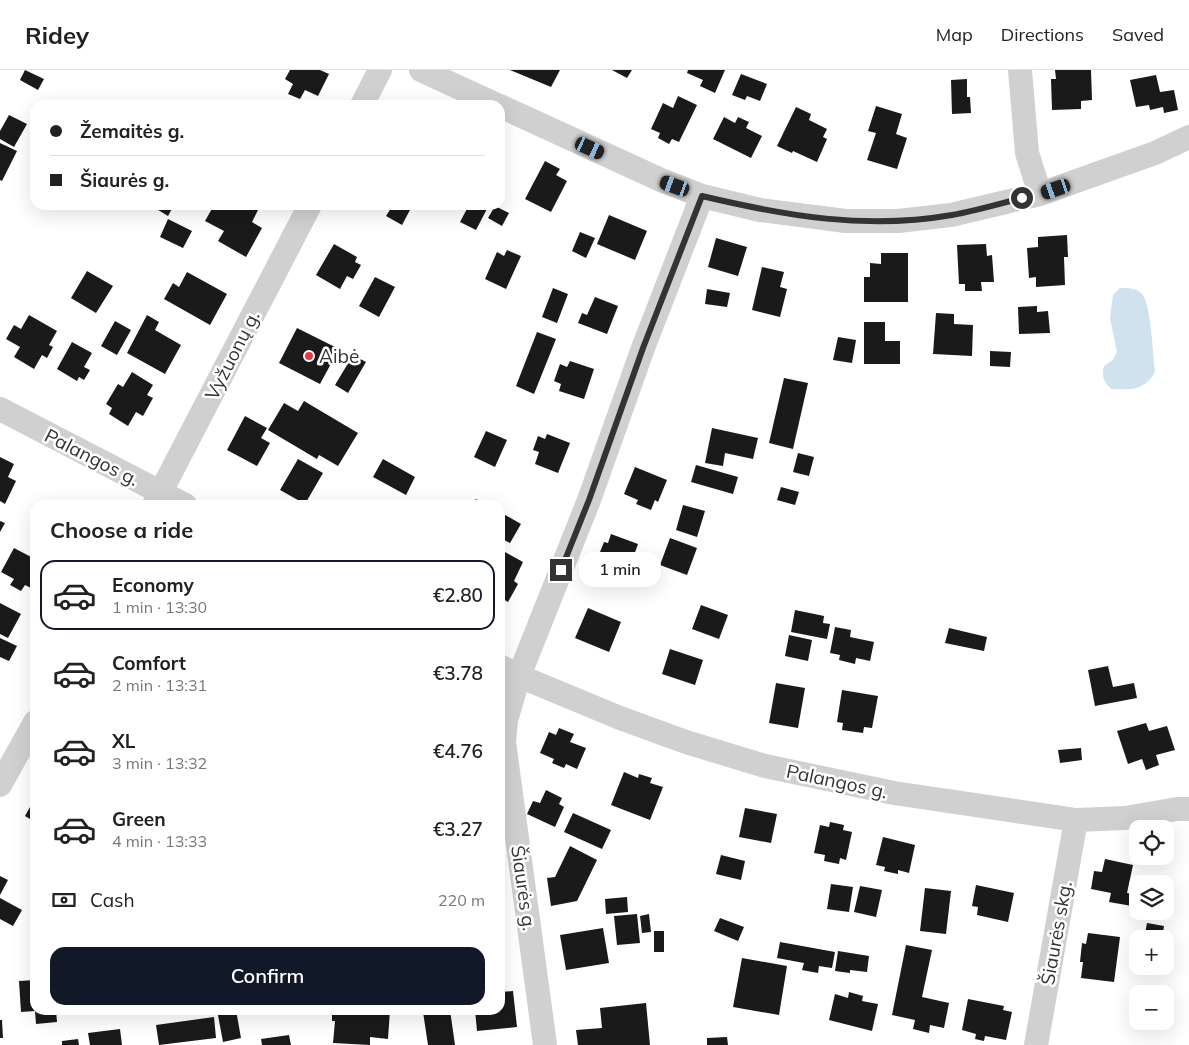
<!DOCTYPE html>
<meta charset="utf-8">
<style>
body{margin:0;font-family:Mulish,sans-serif;background:#f6f6f6;color:#222;height:100vh;display:flex;flex-direction:column;font-size:19px;white-space:nowrap}
*{box-sizing:border-box;margin:0}
p{font-size:16px;color:#767676}
.icon{flex:none;width:28px;height:28px;fill:none;stroke:currentColor;stroke-width:2;stroke-linecap:round;stroke-linejoin:round}
.map{position:relative;flex:1;overflow:hidden}
.side{position:absolute;left:30px;top:430px;width:475px;height:515px;display:flex;flex-direction:column;background:#fff;border-radius:15px;box-shadow:0 5px 20px #0002}
.side>*{flex:none}
.guide{position:absolute;left:30px;top:30px;width:475px;height:110px;border-radius:15px;box-shadow:0 5px 20px #0002;display:grid;align-content:center;height:110px;padding:0 20px;background:#fff}
.tools{position:absolute;left:1129px;top:750px;display:grid;gap:10px}
.tools a{display:grid;place-items:center;width:45px;height:45px;border-radius:10px;background:#fff;box-shadow:0 5px 20px #0002;font-size:25px}
.end{position:absolute;width:22px;height:22px;margin:-11px;border:6px solid #333;background:#fff;box-shadow:0 0 0 2px #fff}
.from{border-radius:50%}
.bubble{position:absolute;height:35px;border-radius:15px;background:#fff;box-shadow:0 5px 20px #0002;font-size:16px;font-weight:600;line-height:35px;text-align:center}
.car{position:absolute;width:15px;height:30px;margin:-15px -8px;border-radius:6px;box-shadow:0 0 4px 1px #0007;background:linear-gradient(#222 24%,#8ab4d8 0 40%,#222 0 76%,#8ab4d8 0 86%,#222 0)}
.guide b{display:flex;align-items:center;gap:18px;height:48px;font-size:19px}
.guide b+b{border-top:1px solid #e0e0e0}
.guide i{width:12px;height:12px;background:#222}
ul{padding:0;list-style:none}
li{display:flex;align-items:center;gap:15px;height:70px;margin:0 10px 8px;padding:0 10px;border:2px solid transparent;border-radius:15px}
li div{flex:1}
li b{display:block;font-size:19px}
li em{font-style:normal;font-weight:600}
li.current{border-color:#111827}
li>.icon{width:45px;height:45px;stroke-width:1.5}
h2{padding:0 20px;font-size:22px;line-height:60px}
.pay{display:flex;align-items:center;gap:12px;height:55px;padding:0 20px;font-size:19px}
.pay p{margin-inline-start:auto}
.button{display:flex;gap:10px;margin-top:auto;padding:10px 20px}
.button a{flex:1;height:58px;border-radius:15px;background:#111827;color:#fff;font-size:20px;font-weight:600;line-height:58px;text-align:center}
header{display:flex;align-items:center;gap:30px;box-sizing:border-box;height:70px;padding:0 25px;background:#fff;border-bottom:1px solid #e0e0e0}
header strong{font-size:24px}
nav{display:flex;gap:28px;margin-inline-start:auto;font-size:18px}
.map>svg:first-child{display:block}
.water{fill:#cfe2ee}
.building{fill:#1a1a1a}
.lines{fill:none;stroke-linecap:round;stroke-linejoin:round}
.street{stroke:#d0d0d0;stroke-width:24}
.route{stroke:#333;stroke-width:6}
.poi-dot{fill:#e63946;stroke:#fff;stroke-width:2}
.labels{text-anchor:middle;stroke-width:5;stroke-linejoin:round;paint-order:stroke}
.street-label{font-size:19px;fill:#333;stroke:#fff}
.poi-label{font-size:19px;fill:#333;stroke:#fff;text-anchor:start}
</style>
<header>
<strong>Ridey</strong>
<nav><a>Map</a><a>Directions</a><a>Saved</a></nav>
</header>
<div class="map">
<svg width="1189" height="975" viewBox="0 0 1189 975">
<rect width="100%" height="100%" fill="#fff"/>
<path class="water" d="M 1120,218 C 1128,218 1137,218 1142,224 C 1151,234 1153,286 1155,302 C 1143,322 1132,319 1111,319 C 1104,312 1101,306 1104,296 L 1113,290 L 1117,282 L 1110,248 L 1113,225 Z"/>
<path class="building" d="M 25,0 L 44,9 L 38,20 L 20,10 Z
M 290,0 L 320,0 L 329,4 L 318,26 L 305,20 L 300,29 L 288,24 L 293,14 L 285,9 Z
M 510,0 L 560,0 L 551,17 Z
M 612,0 L 632,0 L 627,8 Z
M 688,0 L 725,0 L 715,23 L 700,16 L 703,10 L 687,3 Z
M 1055,0 L 1091,0 L 1092,30 L 1081,31 L 1081,39 L 1052,40 L 1051,9 L 1056,9 Z
M 741,4 L 767,14 L 760,31 L 747,26 L 745,30 L 732,25 Z
M 1156,5 L 1160,22 L 1174,20 L 1178,40 L 1164,43 L 1163,37 L 1150,40 L 1149,35 L 1136,37 L 1130,10 Z
M 967,9 L 967,27 L 970,27 L 971,43 L 952,44 L 951,10 Z
M 678,26 L 697,35 L 679,72 L 672,69 L 669,74 L 658,68 L 660,63 L 651,59 L 663,33 L 673,38 Z
M 876,36 L 902,44 L 896,64 L 907,68 L 897,99 L 867,90 L 876,63 L 868,61 Z
M 796,37 L 811,44 L 809,50 L 827,59 L 823,67 L 827,69 L 817,92 L 793,81 L 792,83 L 777,76 Z
M 9,45 L 27,54 L 14,77 L 0,69 L 0,61 Z
M 724,47 L 735,53 L 738,47 L 749,52 L 746,58 L 762,66 L 751,88 L 713,69 Z
M 0,73 L 17,81 L 2,111 L 0,110 Z
M 545,91 L 560,99 L 556,105 L 567,111 L 551,142 L 525,129 Z
M 150,135 L 174,135 L 168,146 Z
M 214,135 L 249,135 L 258,140 L 252,152 L 262,158 L 246,187 L 218,171 L 224,161 L 205,151 Z
M 393,135 L 401,135 L 410,140 L 402,155 L 386,146 Z
M 469,135 L 489,135 L 476,160 L 460,152 Z
M 495,136 L 509,143 L 502,156 L 488,148 Z
M 609,145 L 647,161 L 635,190 L 597,174 Z
M 168,149 L 192,161 L 183,178 L 160,167 Z
M 580,162 L 595,168 L 586,188 L 572,181 Z
M 1067,165 L 1068,187 L 1064,187 L 1065,215 L 1036,217 L 1036,207 L 1029,208 L 1027,178 L 1038,177 L 1038,167 Z
M 716,168 L 747,177 L 738,206 L 708,197 Z
M 334,174 L 357,187 L 355,192 L 361,195 L 353,209 L 347,206 L 340,219 L 316,205 Z
M 986,174 L 987,186 L 992,185 L 994,212 L 981,212 L 982,221 L 965,221 L 965,214 L 959,214 L 957,175 Z
M 507,180 L 521,186 L 506,219 L 485,209 L 497,182 L 504,186 Z
M 881,183 L 908,183 L 908,232 L 864,232 L 864,207 L 870,207 L 870,193 L 881,194 Z
M 762,197 L 784,202 L 780,217 L 787,219 L 780,247 L 752,240 Z
M 87,201 L 113,216 L 96,243 L 71,228 Z
M 187,202 L 227,224 L 210,255 L 164,229 L 173,213 L 179,217 Z
M 375,207 L 395,217 L 379,247 L 359,236 Z
M 553,218 L 568,224 L 557,253 L 542,247 Z
M 707,219 L 730,223 L 727,237 L 705,234 Z
M 595,227 L 618,236 L 607,264 L 578,253 L 582,243 L 587,245 Z
M 1037,236 L 1037,242 L 1048,241 L 1050,263 L 1019,264 L 1018,237 Z
M 936,243 L 954,244 L 954,254 L 973,255 L 972,286 L 933,284 Z
M 29,245 L 57,261 L 49,275 L 53,277 L 47,288 L 42,285 L 34,299 L 14,287 L 20,277 L 6,269 L 14,255 L 21,259 Z
M 147,245 L 159,252 L 155,260 L 181,275 L 165,304 L 127,283 Z
M 115,251 L 131,260 L 117,285 L 101,276 Z
M 864,252 L 885,252 L 885,271 L 900,271 L 900,294 L 864,294 Z
M 297,258 L 339,279 L 320,314 L 279,293 Z
M 537,262 L 556,269 L 534,324 L 516,316 Z
M 838,267 L 856,270 L 852,293 L 833,290 Z
M 72,272 L 92,283 L 84,297 L 90,300 L 84,310 L 79,307 L 77,311 L 57,299 Z
M 990,281 L 1011,282 L 1010,297 L 990,296 Z
M 353,285 L 366,292 L 348,323 L 335,315 Z
M 570,291 L 594,299 L 584,329 L 559,321 L 561,314 L 554,311 L 560,294 L 567,297 Z
M 132,302 L 153,315 L 147,325 L 153,328 L 143,346 L 136,342 L 128,356 L 109,344 L 112,338 L 106,334 L 118,314 L 123,317 Z
M 784,308 L 808,313 L 793,379 L 769,373 Z
M 304,331 L 358,363 L 338,396 L 319,385 L 317,389 L 268,360 L 284,333 L 298,341 Z
M 245,346 L 267,358 L 261,368 L 270,373 L 257,396 L 227,380 Z
M 712,358 L 758,368 L 753,389 L 725,383 L 723,396 L 705,393 Z
M 486,361 L 507,370 L 495,397 L 474,387 Z
M 547,364 L 570,373 L 558,403 L 535,394 L 539,382 L 533,380 L 538,366 L 545,369 Z
M 798,383 L 814,387 L 809,406 L 793,402 Z
M 0,387 L 14,394 L 8,407 L 16,411 L 5,434 L 0,431 Z
M 298,389 L 323,403 L 305,434 L 280,420 Z
M 383,389 L 415,407 L 406,425 L 373,407 Z
M 696,395 L 738,407 L 733,424 L 691,412 Z
M 635,397 L 667,410 L 658,432 L 655,430 L 651,440 L 636,434 L 638,430 L 624,424 Z
M 781,417 L 799,422 L 795,435 L 777,430 Z
M 476,429 L 486,435 L 473,435 Z
M 368,430 L 378,435 L 357,435 L 359,431 L 366,435 Z
M 683,435 L 705,441 L 697,467 L 676,460 Z
M 500,442 L 521,454 L 510,473 L 500,468 Z
M 0,451 L 5,453 L 0,462 Z
M 611,464 L 638,474 L 633,488 L 641,491 L 636,505 L 601,493 L 604,484 L 600,482 L 604,472 L 608,473 Z
M 670,468 L 697,478 L 687,505 L 660,495 Z
M 14,478 L 35,489 L 35,520 L 25,515 L 21,521 L 10,515 L 14,509 L 1,502 Z
M 503,481 L 523,492 L 514,511 L 518,514 L 508,532 L 503,529 L 500,535 L 500,486 Z
M 0,533 L 21,544 L 8,568 L 0,564 Z
M 701,535 L 728,545 L 719,569 L 692,559 Z
M 588,538 L 621,552 L 609,582 L 575,568 Z
M 795,540 L 824,546 L 823,553 L 830,554 L 827,569 L 791,562 Z
M 835,557 L 851,560 L 850,567 L 874,572 L 870,591 L 856,588 L 855,594 L 839,590 L 840,585 L 830,583 Z
M 949,558 L 987,567 L 984,581 L 945,573 Z
M 789,565 L 812,570 L 808,591 L 785,586 Z
M 0,568 L 17,576 L 9,591 L 0,587 Z
M 670,579 L 703,590 L 695,615 L 662,604 Z
M 1108,596 L 1113,617 L 1134,613 L 1137,628 L 1095,636 L 1088,600 Z
M 776,613 L 805,618 L 798,658 L 769,653 Z
M 842,620 L 878,626 L 872,658 L 864,657 L 863,663 L 842,660 L 843,653 L 837,652 Z
M 1146,653 L 1149,661 L 1167,656 L 1175,680 L 1156,685 L 1159,695 L 1146,700 L 1142,689 L 1128,694 L 1117,661 Z
M 559,658 L 574,664 L 570,672 L 586,678 L 577,699 L 566,694 L 564,698 L 552,693 L 554,689 L 540,683 L 549,662 L 556,665 Z
M 1081,678 L 1082,690 L 1060,693 L 1058,680 Z
M 624,702 L 638,708 L 639,704 L 652,708 L 650,713 L 663,717 L 650,750 L 611,735 Z
M 546,720 L 562,728 L 559,734 L 564,737 L 555,757 L 527,744 L 533,731 L 540,733 Z
M 35,728 L 35,752 L 25,746 Z
M 745,738 L 777,744 L 771,773 L 739,767 Z
M 573,743 L 611,760 L 602,779 L 564,762 Z
M 500,747 L 508,751 L 500,766 Z
M 830,752 L 844,755 L 843,760 L 852,762 L 846,790 L 840,788 L 839,794 L 824,791 L 825,785 L 814,783 L 820,755 L 829,757 Z
M 883,767 L 915,775 L 909,803 L 898,800 L 898,804 L 884,801 L 885,797 L 876,795 Z
M 570,776 L 597,790 L 577,831 L 551,836 L 547,808 L 555,807 Z
M 721,785 L 745,791 L 741,810 L 716,804 Z
M 1105,789 L 1133,795 L 1127,823 L 1134,824 L 1132,836 L 1109,832 L 1111,823 L 1091,819 L 1094,801 L 1102,802 Z
M 0,806 L 8,810 L 0,825 Z
M 831,814 L 853,817 L 849,842 L 827,839 Z
M 976,815 L 1014,823 L 1008,852 L 977,845 L 978,837 L 972,836 Z
M 860,816 L 882,820 L 876,847 L 854,842 Z
M 925,818 L 951,821 L 946,864 L 920,861 Z
M 627,827 L 628,842 L 606,844 L 605,829 Z
M 0,828 L 22,840 L 13,856 L 0,849 Z
M 637,844 L 640,873 L 617,875 L 614,846 Z
M 649,844 L 651,862 L 642,863 L 640,846 Z
M 720,848 L 744,857 L 738,871 L 714,861 Z
M 1147,853 L 1164,856 L 1162,869 L 1144,869 Z
M 603,858 L 609,893 L 566,900 L 560,865 Z
M 654,861 L 664,861 L 664,882 L 654,882 Z
M 1088,863 L 1120,867 L 1114,912 L 1081,908 L 1083,892 L 1080,892 L 1082,873 L 1086,874 Z
M 780,872 L 835,882 L 832,898 L 819,896 L 818,903 L 802,900 L 804,893 L 777,888 Z
M 906,875 L 932,880 L 922,927 L 949,933 L 944,958 L 930,955 L 929,963 L 913,959 L 915,950 L 892,945 Z
M 838,881 L 869,886 L 867,902 L 850,900 L 850,903 L 835,901 Z
M 742,888 L 787,896 L 779,945 L 733,937 Z
M 35,910 L 35,940 L 56,940 L 57,952 L 36,954 L 35,941 L 21,942 L 19,911 Z
M 513,921 L 517,957 L 477,961 L 475,940 L 500,940 L 500,922 Z
M 849,922 L 863,926 L 862,931 L 878,934 L 872,961 L 829,950 L 835,924 L 848,928 Z
M 968,929 L 1004,936 L 1003,940 L 1012,942 L 1006,970 L 985,966 L 984,971 L 975,969 L 976,964 L 962,960 Z
M 646,933 L 650,975 L 578,975 L 576,960 L 602,958 L 600,938 Z
M 217,940 L 236,940 L 241,968 L 223,972 Z
M 332,940 L 390,940 L 388,969 L 370,967 L 370,975 L 333,973 L 335,951 L 332,951 Z
M 436,940 L 450,940 L 455,975 L 428,975 L 423,942 Z
M 214,947 L 216,968 L 159,975 L 156,955 Z
M 0,950 L 2,950 L 3,968 L 0,968 Z
M 120,959 L 122,975 L 90,975 L 88,963 Z
M 289,965 L 291,975 L 262,975 L 261,969 Z
M 727,967 L 728,975 L 707,975 L 707,968 Z
M 78,969 L 79,975 L 62,975 L 62,971 Z"/>
<g class="lines">
<path class="street" d="M 421,0 L 497,35
M 1020,0 L 1027,83 L 1040,124
M 362,35 L 380,0
M 500,36 L 661,110 L 702,126 L 760,140 L 846,151 L 898,151 L 951,145 L 1040,124 L 1155,83 L 1189,67
M 0,339 L 185,435
M 154,435 L 310,135
M 500,596 L 519,606 L 620,648 L 686,672 L 765,696 L 894,723 L 1076,750 L 1125,748 L 1177,739 L 1189,739
M 0,715 L 35,652
M 545,975 L 504,672 L 506,650 L 519,606 L 589,430 L 643,278 L 702,126
M 1036,975 L 1076,750"/>
</g>
<g class="lines">
<path class="route" d="M 561,500 L 589,430 L 643,278 L 702,126 C 786,146 866,160 952,145 C 975,141 999,134 1022,128"/>
</g>
<circle class="poi-dot" cx="309" cy="286" r="5"/>
<g class="labels">
<g class="street-label">
<text transform="translate(232 285) rotate(-63)" y="7">Vyžuonų g.</text>
<text transform="translate(92 387) rotate(27)" y="7">Palangos g.</text>
<text transform="translate(837 711) rotate(12)" y="7">Palangos g.</text>
<text transform="translate(524 818) rotate(82)" y="7">Šiaurės g.</text>
<text transform="translate(1056 863) rotate(-80)" y="7">Šiaurės skg.</text>
</g>
<g class="poi-label">
<text x="319" y="293">Aibė</text>
</g>
</g>
</svg>
<div class="tools">
<a><svg class="icon" aria-label="locate" viewBox="0 0 24 24"><circle cx="12" cy="12" r="6"/><path d="M12 2v4M12 18v4M2 12h4M18 12h4"/></svg></a>
<a><svg class="icon" aria-label="layers" viewBox="0 0 24 24"><path d="M12 4l9 5-9 5-9-5zM3 14l9 5 9-5"/></svg></a>
<a>+</a>
<a>−</a>
</div>
<i class="end from" style="left:1022px;top:128px"></i>
<i class="end" style="left:561px;top:500px"></i>
<div class="bubble" style="left:579px;top:482px;width:82px">1 min</div>
<i class="car" style="left:590px;top:78px;rotate:115deg"></i>
<i class="car" style="left:675px;top:116px;rotate:290deg"></i>
<i class="car" style="left:1056px;top:119px;rotate:251deg"></i>
<div class="guide">
<b><i class="from"></i>Žemaitės g.</b>
<b><i></i>Šiaurės g.</b>
</div>
<section class="side">
<h2>Choose a ride</h2>
<ul>
<li class="current"><svg class="icon" aria-label="car" viewBox="0 0 24 24"><path d="M5 17H2v-5l4-1 3-4h7l3 4 3 1v5h-3M9 17h6M6 11h13"/><circle cx="7" cy="17" r="2"/><circle cx="17" cy="17" r="2"/></svg><div><b>Economy</b><p>1 min · 13:30</p></div><em>€2.80</em></li>
<li><svg class="icon" aria-label="car" viewBox="0 0 24 24"><path d="M5 17H2v-5l4-1 3-4h7l3 4 3 1v5h-3M9 17h6M6 11h13"/><circle cx="7" cy="17" r="2"/><circle cx="17" cy="17" r="2"/></svg><div><b>Comfort</b><p>2 min · 13:31</p></div><em>€3.78</em></li>
<li><svg class="icon" aria-label="car" viewBox="0 0 24 24"><path d="M5 17H2v-5l4-1 3-4h7l3 4 3 1v5h-3M9 17h6M6 11h13"/><circle cx="7" cy="17" r="2"/><circle cx="17" cy="17" r="2"/></svg><div><b>XL</b><p>3 min · 13:32</p></div><em>€4.76</em></li>
<li><svg class="icon" aria-label="car" viewBox="0 0 24 24"><path d="M5 17H2v-5l4-1 3-4h7l3 4 3 1v5h-3M9 17h6M6 11h13"/><circle cx="7" cy="17" r="2"/><circle cx="17" cy="17" r="2"/></svg><div><b>Green</b><p>4 min · 13:33</p></div><em>€3.27</em></li>
</ul>
<div class="pay"><svg class="icon" aria-label="cash" viewBox="0 0 24 24"><path d="M3 7h18v10H3z"/><circle cx="12" cy="12" r="2"/></svg>Cash<p>220 m</p></div>
<div class="button"><a>Confirm</a></div>
</section>
</div>
